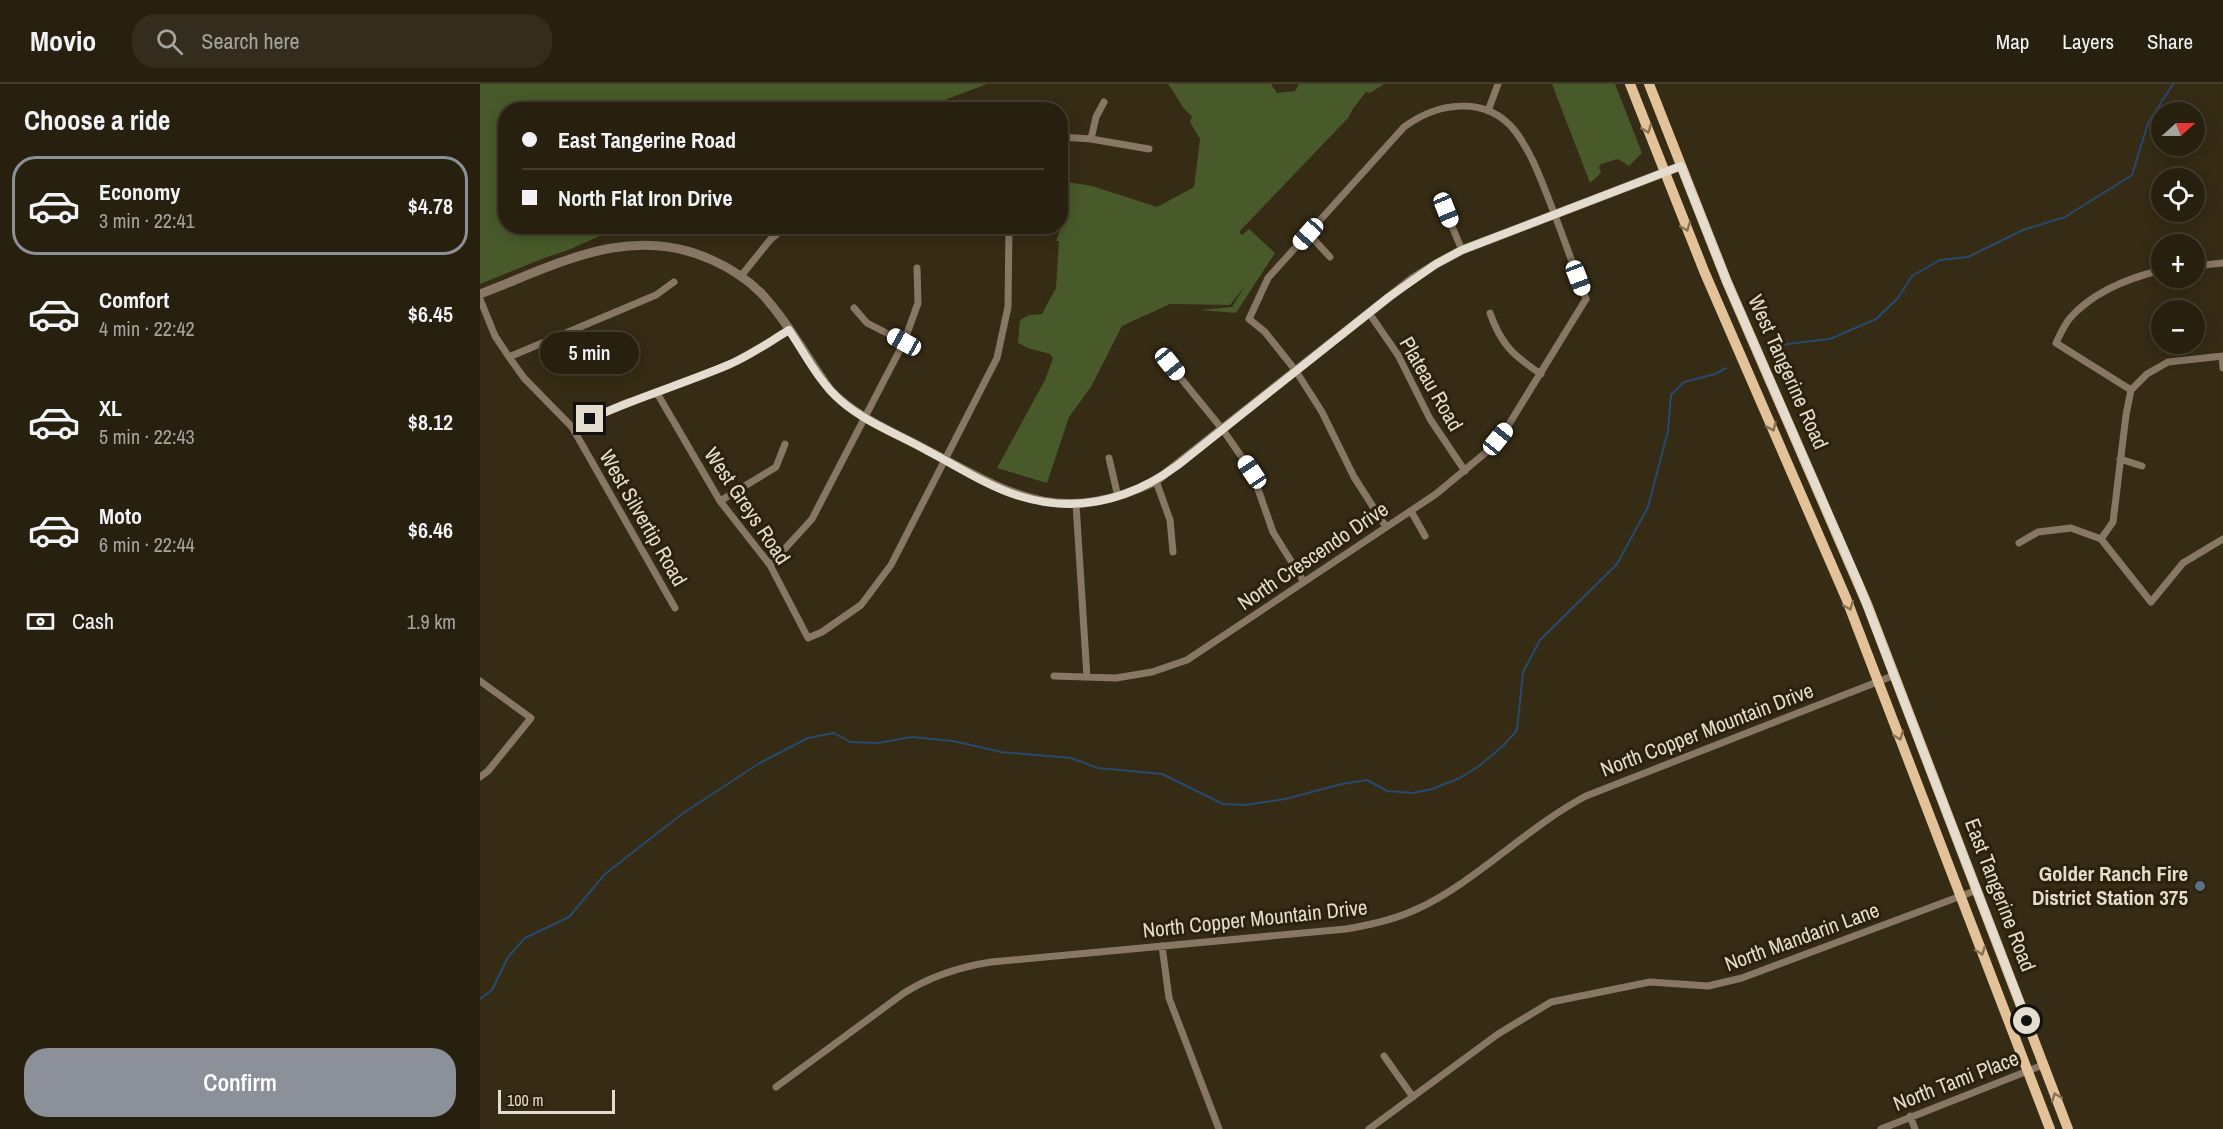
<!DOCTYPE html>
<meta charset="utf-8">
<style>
body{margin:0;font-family:"Archivo Narrow",sans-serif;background:#342d1d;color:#f1f3f6;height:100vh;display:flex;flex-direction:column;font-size:22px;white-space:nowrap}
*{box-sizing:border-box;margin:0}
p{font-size:20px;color:#a5a39e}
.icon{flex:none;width:33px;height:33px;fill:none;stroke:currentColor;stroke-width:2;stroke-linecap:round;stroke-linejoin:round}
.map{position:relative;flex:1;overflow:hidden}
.details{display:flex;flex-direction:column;background:#28200f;width:480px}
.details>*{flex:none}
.banner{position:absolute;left:18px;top:18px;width:570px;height:132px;border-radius:24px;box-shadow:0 3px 15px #0003,0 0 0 2px #443e2f;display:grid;align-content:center;height:132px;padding:0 24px;background:#28200f}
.needle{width:39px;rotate:69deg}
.tools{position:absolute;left:1671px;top:18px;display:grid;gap:12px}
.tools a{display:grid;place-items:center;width:54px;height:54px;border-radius:50%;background:#28200f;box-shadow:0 3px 15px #0003,0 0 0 2px #443e2f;font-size:30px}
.scale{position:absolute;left:18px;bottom:15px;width:117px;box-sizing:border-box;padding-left:6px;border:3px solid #e4ddcf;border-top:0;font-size:16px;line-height:21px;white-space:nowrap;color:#e4ddcf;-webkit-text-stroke:4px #2c210a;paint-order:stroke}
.end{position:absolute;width:27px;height:27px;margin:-14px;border:8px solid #e4ddcf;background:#111;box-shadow:0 0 0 3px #111}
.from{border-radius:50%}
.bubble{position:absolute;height:42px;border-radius:21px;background:#28200f;box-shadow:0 3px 15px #0003,0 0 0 2px #443e2f;font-size:20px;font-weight:600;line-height:42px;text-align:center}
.car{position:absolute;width:18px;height:36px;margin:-18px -9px;border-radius:8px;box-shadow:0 0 4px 2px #0007;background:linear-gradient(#fff 24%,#345 0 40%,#fff 0 76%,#345 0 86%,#fff 0)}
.banner b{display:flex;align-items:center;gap:21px;height:57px;font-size:22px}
.banner b+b{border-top:2px solid #443e2f}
.banner i{width:15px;height:15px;background:#f1f3f6}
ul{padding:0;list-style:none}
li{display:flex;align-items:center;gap:18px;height:99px;margin:0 12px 9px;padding:0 12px;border:3px solid transparent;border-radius:24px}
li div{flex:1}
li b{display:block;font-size:22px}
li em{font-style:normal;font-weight:600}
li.active{border-color:#8c9099}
li>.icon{width:54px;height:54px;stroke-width:1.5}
h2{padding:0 24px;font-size:27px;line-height:72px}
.pay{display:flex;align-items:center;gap:15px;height:66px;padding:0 24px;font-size:22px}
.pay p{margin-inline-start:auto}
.cta{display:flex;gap:12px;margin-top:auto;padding:12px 24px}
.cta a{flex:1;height:69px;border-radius:24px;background:#8c9099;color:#fff;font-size:24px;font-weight:600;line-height:69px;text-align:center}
header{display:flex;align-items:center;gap:36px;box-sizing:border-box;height:84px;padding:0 30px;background:#28200f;border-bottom:2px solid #443e2f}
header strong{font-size:28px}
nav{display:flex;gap:33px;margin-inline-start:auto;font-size:21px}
.search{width:420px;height:54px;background:#342d1d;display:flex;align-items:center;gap:15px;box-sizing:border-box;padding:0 21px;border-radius:24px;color:#a5a39e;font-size:22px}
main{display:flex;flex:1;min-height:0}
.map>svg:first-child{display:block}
.green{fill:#485a2a}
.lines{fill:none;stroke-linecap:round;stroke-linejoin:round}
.stream{stroke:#264b70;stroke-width:2}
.minor{stroke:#877764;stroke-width:7}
.tertiary{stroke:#877764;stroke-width:9}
.primary{stroke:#e3c29a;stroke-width:10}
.oneway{stroke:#887252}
.route{stroke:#e4ddcf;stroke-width:8}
.service-dot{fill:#5c6f8a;stroke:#2c210a;stroke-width:2}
.labels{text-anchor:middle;stroke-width:6;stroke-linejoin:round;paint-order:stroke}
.street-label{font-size:21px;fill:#e4ddcf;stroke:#2c210a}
.poi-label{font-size:21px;font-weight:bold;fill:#e4ddcf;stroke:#2c210a;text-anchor:end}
</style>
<header>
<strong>Movio</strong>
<div class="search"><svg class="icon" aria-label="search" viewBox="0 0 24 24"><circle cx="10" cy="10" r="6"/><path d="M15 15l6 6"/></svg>Search here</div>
<nav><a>Map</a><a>Layers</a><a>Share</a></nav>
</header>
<main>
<section class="details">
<h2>Choose a ride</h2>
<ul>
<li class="active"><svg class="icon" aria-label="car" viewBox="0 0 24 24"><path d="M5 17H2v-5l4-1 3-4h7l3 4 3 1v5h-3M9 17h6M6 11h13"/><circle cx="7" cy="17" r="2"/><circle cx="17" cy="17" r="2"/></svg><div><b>Economy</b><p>3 min · 22:41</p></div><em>$4.78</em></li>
<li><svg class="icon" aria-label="car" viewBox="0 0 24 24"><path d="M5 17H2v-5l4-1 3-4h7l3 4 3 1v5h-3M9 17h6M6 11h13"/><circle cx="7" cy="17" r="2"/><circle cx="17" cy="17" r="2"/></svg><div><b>Comfort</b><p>4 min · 22:42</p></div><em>$6.45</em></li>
<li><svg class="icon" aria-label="car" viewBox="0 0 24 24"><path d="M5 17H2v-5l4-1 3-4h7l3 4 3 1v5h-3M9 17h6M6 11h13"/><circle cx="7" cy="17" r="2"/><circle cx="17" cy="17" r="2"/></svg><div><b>XL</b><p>5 min · 22:43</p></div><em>$8.12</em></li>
<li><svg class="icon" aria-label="car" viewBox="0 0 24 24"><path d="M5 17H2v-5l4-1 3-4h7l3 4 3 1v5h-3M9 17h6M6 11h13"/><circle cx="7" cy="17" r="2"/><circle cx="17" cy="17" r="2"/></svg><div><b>Moto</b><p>6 min · 22:44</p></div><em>$6.46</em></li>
</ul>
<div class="pay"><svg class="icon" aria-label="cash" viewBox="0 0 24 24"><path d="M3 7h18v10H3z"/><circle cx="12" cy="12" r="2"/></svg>Cash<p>1.9 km</p></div>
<div class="cta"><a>Confirm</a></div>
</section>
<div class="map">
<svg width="1743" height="1045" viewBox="0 0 1743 1045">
<rect width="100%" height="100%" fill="#362b14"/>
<path class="green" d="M 0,0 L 507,0 L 441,25 L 26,26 L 26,142 L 140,143 L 88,166 L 64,174 L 0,200 Z
M 688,0 L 791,0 L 797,9 L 815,7 L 819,0 L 904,0 L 890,9 L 886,8 L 872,26 L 869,33 L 759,148 L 762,151 L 769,145 L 795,169 L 756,229 L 720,226 L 752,223 L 765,202 L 750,221 L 690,220 L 642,242 L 611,303 L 589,333 L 567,399 L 517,384 L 565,296 L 573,274 L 570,270 L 548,264 L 538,259 L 540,236 L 549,231 L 562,230 L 576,204 L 579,157 L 576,157 L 580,147 L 568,143 L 567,146 L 547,143 L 580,142 L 581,97 L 612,102 L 677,123 L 714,103 L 720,55 L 710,38 L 712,32 C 703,27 696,10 688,0 Z
M 1072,0 L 1135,0 L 1162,69 L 1149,82 L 1138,75 L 1121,80 L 1119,83 L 1121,89 L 1110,99 Z"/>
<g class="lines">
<path class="stream" d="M 1293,264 L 1307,260 L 1350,255 L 1396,235 L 1418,214 L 1432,192 L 1460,176 L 1488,173 L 1543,146 L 1585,133 L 1652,91 L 1668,39 L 1693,0
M 0,915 L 12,906 L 28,873 L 45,854 L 89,833 L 125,790 L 202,730 L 278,680 L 328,654 L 354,649 L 370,658 L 398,659 L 432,653 L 473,657 L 521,668 L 591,674 L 618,684 L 682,690 L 743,720 L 765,721 L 805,715 L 862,700 L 887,696 L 907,707 L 933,709 L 952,705 L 980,694 L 999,682 L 1024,661 L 1037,646 L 1043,588 L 1060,556 L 1137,480 L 1168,423 L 1188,347 L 1191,311 L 1204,298 L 1235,290 L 1246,284"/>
<path class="minor" d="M 1008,27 L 1018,0
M 580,53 L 611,55 L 669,65
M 611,55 L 616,33 L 624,18
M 965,126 L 982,166
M 828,149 L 850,173
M 1714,182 L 1743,179
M 261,192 L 290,156 L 306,142
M 0,215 L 15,252 L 29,273 L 44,294 L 92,343 L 195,524
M 374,224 L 387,239 L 424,258
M 889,229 L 918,271 L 950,335 L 985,387
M 1010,229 C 1021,261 1034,272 1061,290
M 1742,272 L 1743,284
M 29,273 L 176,211 L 194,198
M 690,281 L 743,346 L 772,388 L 793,448 L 824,498
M 1651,306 L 1576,259 C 1580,251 1584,241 1590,234 C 1614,207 1648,194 1682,186
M 177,309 L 240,417 L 290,481 L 328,554 L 342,548 L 381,521 L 411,481 L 517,274 L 528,223 L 529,142
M 92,343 L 145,319 L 177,309 L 250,280 L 309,247
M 629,374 L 638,413
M 1640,375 L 1662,382
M 676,397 L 690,436 L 693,468
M 240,417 L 296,383 L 305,360
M 596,420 L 607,593
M 931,427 L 945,452
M 1621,455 L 1633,438 L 1646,331 L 1651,306 L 1667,290 L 1688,278 L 1743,272
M 1539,459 L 1558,448 L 1591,444 L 1621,455 L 1671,518 L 1703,479 L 1743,455
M 290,481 L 332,435 L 424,258 L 438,219 L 437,184
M 574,592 L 636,594 L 672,588 L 707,576 L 956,410 L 1010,365 L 1026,345 L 1106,215 C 1094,184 1083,152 1071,121 C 1061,96 1052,69 1035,47 C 1006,11 958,18 924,43 L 788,194 L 769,235 L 785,248 L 816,287 L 842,328 L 874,393 L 906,443
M 0,597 L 51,634 L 8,687 L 0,693
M 682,862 L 689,914 L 739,1045
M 904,972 L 933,1013
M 296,1003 L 424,909 C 451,892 479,883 511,878 L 866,845 C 890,841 914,836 937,825 C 996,798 1047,743 1106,712 L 1415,591
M 1430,1032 L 1435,1045
M 889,1045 L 1018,950 L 1071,918 L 1170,898 L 1228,902 L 1262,894 L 1497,806
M 1401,1045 L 1563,981"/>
<path class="tertiary" d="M 0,210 C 77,181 150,138 232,176 C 250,184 267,195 281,209 C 308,238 327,274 350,306 C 376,333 411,347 443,364 C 530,410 578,444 676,397 L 932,195 L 956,180 L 982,166 L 1201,82"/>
<path class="primary" d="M 1150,0 L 1224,187 L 1366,514 L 1570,1045
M 1169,0 L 1247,198 L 1387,520 L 1588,1045"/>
</g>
<defs><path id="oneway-chevron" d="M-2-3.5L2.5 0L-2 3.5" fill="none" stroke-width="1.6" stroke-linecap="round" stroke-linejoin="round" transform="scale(1.5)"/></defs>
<g class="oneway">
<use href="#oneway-chevron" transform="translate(1167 45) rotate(69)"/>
<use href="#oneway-chevron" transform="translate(1206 143) rotate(68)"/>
<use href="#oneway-chevron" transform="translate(1292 343) rotate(66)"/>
<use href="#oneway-chevron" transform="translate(1369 522) rotate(68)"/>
<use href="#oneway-chevron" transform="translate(1419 652) rotate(69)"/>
<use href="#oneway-chevron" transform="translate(1501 867) rotate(69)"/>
<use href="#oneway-chevron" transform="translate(1576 1013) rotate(-111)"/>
</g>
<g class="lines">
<path class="route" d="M 110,335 C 155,314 203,300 248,281 C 270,272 289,258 309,246 C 325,270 339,298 361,317 C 385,338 420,351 448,367 C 477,382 507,402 539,412 C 597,430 650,416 698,381 L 909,213 L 956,180 L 982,166 L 1201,82 L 1247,198 L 1378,498 L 1547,937"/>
</g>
<circle class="service-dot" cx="1720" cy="802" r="6"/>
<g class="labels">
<g class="street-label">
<text transform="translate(1308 288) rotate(66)" y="7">West Tangerine Road</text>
<text transform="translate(951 300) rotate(60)" y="7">Plateau Road</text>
<text transform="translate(267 422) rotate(56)" y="7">West Greys Road</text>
<text transform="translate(163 434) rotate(60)" y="7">West Silvertip Road</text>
<text transform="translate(833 472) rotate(-34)" y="7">North Crescendo Drive</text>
<text transform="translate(1227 646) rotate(-21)" y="7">North Copper Mountain Drive</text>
<text transform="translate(1520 811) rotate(69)" y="7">East Tangerine Road</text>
<text transform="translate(775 835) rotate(-6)" y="7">North Copper Mountain Drive</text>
<text transform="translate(1322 853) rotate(-20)" y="7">North Mandarin Lane</text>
<text transform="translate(1476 997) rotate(-21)" y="7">North Tami Place</text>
</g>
<g class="poi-label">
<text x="1708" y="797">Golder Ranch Fire<tspan x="1708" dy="24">District Station 375</tspan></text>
</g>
</g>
</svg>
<div class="tools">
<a><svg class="needle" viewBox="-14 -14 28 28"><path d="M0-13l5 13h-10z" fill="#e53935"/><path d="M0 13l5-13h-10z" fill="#a5a39e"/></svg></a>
<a><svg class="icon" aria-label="locate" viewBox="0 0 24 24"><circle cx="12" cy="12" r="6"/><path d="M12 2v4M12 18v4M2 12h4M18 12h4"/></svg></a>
<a>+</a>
<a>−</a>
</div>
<div class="scale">100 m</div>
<i class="end from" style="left:1547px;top:937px"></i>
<i class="end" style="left:110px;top:335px"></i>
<div class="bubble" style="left:60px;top:248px;width:99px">5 min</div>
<i class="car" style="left:966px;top:126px;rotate:158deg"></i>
<i class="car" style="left:828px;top:150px;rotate:222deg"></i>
<i class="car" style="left:1098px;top:194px;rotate:159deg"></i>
<i class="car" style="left:424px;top:258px;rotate:299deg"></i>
<i class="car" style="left:690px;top:280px;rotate:141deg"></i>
<i class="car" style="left:1018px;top:355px;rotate:39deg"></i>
<i class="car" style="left:772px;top:388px;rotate:326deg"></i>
<div class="banner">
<b><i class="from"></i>East Tangerine Road</b>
<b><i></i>North Flat Iron Drive</b>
</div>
</div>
</main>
